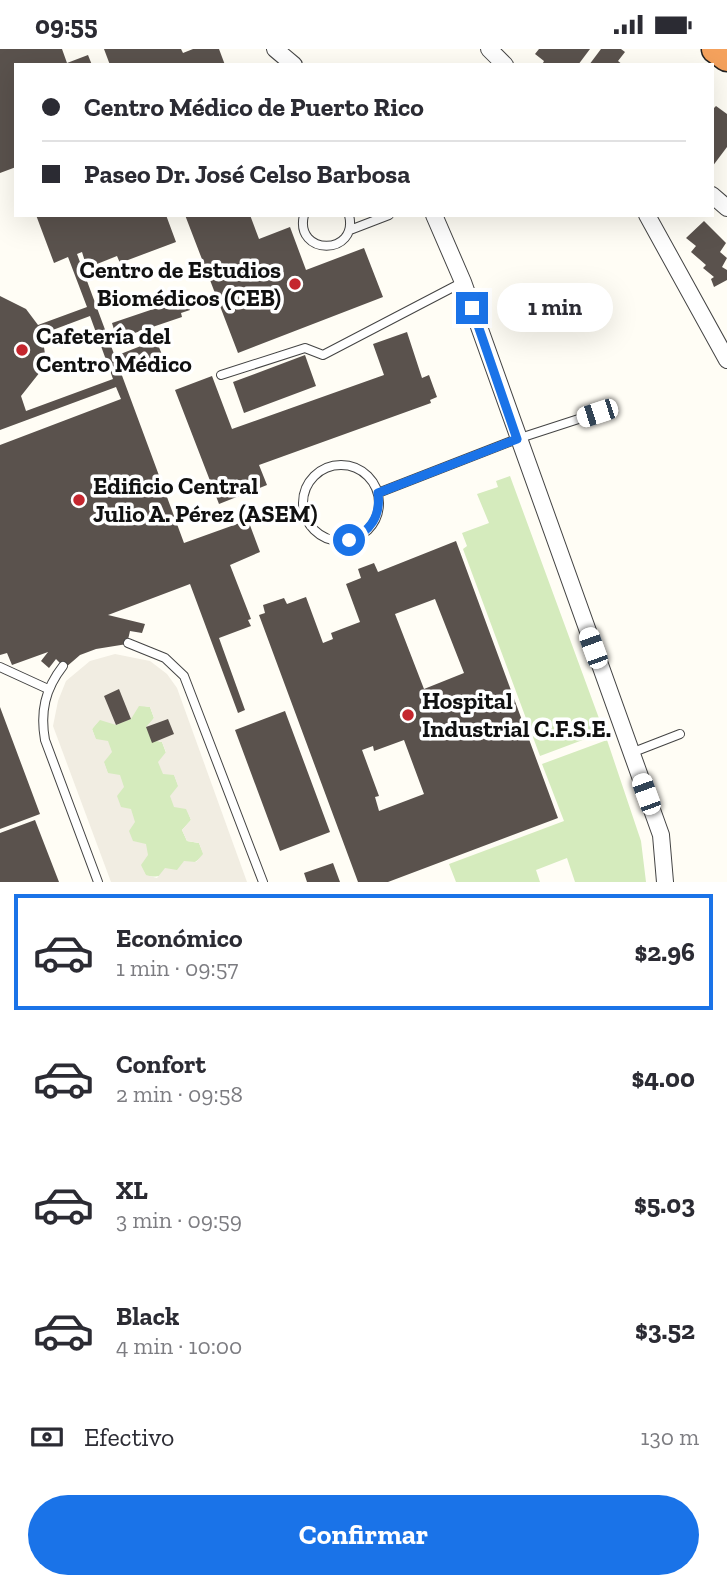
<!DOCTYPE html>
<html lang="es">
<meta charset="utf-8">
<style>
body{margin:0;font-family:"Zilla Slab",serif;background:#f2f2f3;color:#2b2b33;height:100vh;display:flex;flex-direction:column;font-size:26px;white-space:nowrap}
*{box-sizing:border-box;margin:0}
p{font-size:23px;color:#7c7c81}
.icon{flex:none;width:38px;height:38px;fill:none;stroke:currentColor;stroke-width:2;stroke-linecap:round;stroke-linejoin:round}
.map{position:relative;height:833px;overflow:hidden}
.details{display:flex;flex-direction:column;background:#fff;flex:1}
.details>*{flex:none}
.hud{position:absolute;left:14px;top:14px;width:700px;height:154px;border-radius:0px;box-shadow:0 7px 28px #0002;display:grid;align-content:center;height:154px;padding:0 28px;background:#fff}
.end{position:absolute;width:32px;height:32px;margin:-16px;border:9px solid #1a73e8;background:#fff;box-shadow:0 0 0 4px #fff}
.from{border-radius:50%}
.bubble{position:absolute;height:49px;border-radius:24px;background:#fff;box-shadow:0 7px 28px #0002;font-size:23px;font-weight:700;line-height:49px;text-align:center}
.car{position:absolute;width:21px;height:42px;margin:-21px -10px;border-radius:9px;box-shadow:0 0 5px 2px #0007;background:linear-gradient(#fff 24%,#345 0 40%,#fff 0 76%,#345 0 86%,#fff 0)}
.hud b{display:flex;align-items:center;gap:24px;height:66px;font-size:26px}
.hud b+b{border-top:2px solid #e1e1e2}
.hud i{width:18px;height:18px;background:#2b2b33}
ul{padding:12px 0 0;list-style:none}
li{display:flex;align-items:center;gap:21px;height:116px;margin:0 14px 10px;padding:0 14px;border:4px solid transparent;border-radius:0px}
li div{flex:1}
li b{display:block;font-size:26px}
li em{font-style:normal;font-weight:700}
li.on{border-color:#1a73e8}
li>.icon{width:63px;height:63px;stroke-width:1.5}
.pay{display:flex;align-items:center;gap:18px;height:77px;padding:0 28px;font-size:26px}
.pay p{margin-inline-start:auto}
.cta{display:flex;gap:14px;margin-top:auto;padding:14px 28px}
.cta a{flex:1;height:80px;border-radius:42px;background:#1a73e8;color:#fff;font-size:28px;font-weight:700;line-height:80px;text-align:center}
.status{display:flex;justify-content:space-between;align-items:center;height:49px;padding:0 35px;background:#fff;direction:ltr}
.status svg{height:19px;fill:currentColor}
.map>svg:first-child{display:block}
.green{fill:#d5ebbd}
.plaza{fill:#f1ede2;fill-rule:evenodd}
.building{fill:#5a524d;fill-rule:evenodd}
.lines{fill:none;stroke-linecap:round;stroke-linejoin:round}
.lane-casing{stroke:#444;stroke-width:10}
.street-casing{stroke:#444;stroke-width:18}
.highway-casing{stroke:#222;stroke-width:31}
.lane{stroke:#fff;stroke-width:8}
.street{stroke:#fff;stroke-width:16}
.highway{stroke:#f5a25d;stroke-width:28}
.route{stroke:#1a73e8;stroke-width:9}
.poi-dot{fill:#c4262e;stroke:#fff;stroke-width:2.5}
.labels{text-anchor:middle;stroke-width:7;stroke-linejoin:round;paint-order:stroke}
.poi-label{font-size:24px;font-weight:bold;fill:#111;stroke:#fff;text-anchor:start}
</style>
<div class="status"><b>09:55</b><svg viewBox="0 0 49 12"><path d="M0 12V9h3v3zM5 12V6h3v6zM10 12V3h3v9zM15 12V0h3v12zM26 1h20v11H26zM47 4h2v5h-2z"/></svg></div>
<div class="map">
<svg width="727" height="833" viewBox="0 0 727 833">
<rect width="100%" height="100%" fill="#fffdf5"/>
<path class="green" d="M 510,427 L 604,683 L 540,707 L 463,500 L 467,497 L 462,484 L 489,474 L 477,445 L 498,438 L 496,432 Z
M 139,656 L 150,658 L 154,669 L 148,677 L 157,692 L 162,693 L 191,771 L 182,781 L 187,792 L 199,794 L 204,806 C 190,819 164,830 146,827 L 140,816 L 92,680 L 100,670 C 118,674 127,671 139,656 Z
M 607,691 L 641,792 L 646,833 L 575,833 L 567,809 L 536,821 L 540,833 L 456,833 L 449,815 L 564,772 L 542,715 Z"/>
<path class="plaza" d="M 115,605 L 150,612 L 167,625 L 177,639 L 247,833 L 111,833 L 53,677 L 58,652 L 66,632 L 90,612 ZM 139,657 L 150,658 L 154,669 L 146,678 L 157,692 L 162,693 L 166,703 L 158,713 L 163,725 L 174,726 L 178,737 L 170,747 L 174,758 L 186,760 L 191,771 L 182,781 L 187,792 L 199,794 L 203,805 L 196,813 L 184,812 L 177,821 L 165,819 L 157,829 L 146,826 L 141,816 L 148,806 L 146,795 L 133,792 L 129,782 L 135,773 L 131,760 L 121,758 L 117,747 L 124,738 L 120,726 L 108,724 L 104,713 L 112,703 L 108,692 L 96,690 L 92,680 L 100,671 L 116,676 L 131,670 Z"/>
<path class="building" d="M 0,0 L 62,0 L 67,14 L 88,6 L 92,16 L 16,16 L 16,118 L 0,124 Z
M 104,0 L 181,0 L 183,4 L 193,0 L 219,0 L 225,16 L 110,16 Z
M 539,0 L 590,0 L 578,16 L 542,16 L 544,12 L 535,5 Z
M 601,0 L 621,0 L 625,3 L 618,12 L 623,16 L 589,16 Z
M 716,57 L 727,65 L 727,98 L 712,118 L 712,61 Z
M 36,166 L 166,166 L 176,193 L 120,214 L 117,207 L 87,219 L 82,203 L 77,205 L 184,494 L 248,471 L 260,503 L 230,516 L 251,570 L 248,571 L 251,577 L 219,589 L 245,661 L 238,664 L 190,535 L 108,566 L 145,575 L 142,584 L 130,582 L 127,595 L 96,600 L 80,606 L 65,619 L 56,610 L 49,619 L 41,612 L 48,603 L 12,616 L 7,604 L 0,606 L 0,396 L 121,350 L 116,338 L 0,381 L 0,247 L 26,260 L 38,276 L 87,258 L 68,208 L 54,214 ZM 90,267 L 113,330 L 26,362 L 21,347 L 40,323 L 45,305 L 42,285 Z
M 185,166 L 250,166 L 259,190 L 290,178 L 306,221 L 364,199 L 383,248 L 238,304 Z
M 704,172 L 726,194 L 720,203 L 727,209 L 722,218 L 727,221 L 727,231 L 714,238 L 711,230 L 714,228 L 703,219 L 706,216 L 691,203 L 696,197 L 686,189 Z
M 186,249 L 190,261 L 181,264 L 182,268 L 117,290 L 112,274 Z
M 407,283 L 422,329 L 429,326 L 437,348 L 430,351 L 431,354 L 259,416 L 267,436 L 219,455 L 175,341 L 212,327 L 232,380 L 384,326 L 373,295 Z
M 156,291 L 163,308 L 125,323 L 118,306 Z
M 305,306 L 316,337 L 244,364 L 233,333 Z
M 456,492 L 558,769 L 388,833 L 358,833 L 259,566 L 265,564 L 263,556 L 284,549 L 287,555 L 306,548 L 323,594 L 333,590 L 331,584 L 360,573 L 346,535 L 361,529 L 358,520 L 374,514 L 378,523 ZM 435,550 L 464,624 L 424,640 L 395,565 ZM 404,691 L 424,745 L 379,762 L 375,748 L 379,747 L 362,701 L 373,697 L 374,702 Z
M 119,640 L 131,670 L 116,676 L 104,647 Z
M 0,658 L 40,765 L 0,780 Z
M 285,662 L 330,783 L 280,802 L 235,681 Z
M 168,670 L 174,685 L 152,694 L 146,678 Z
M 35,771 L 59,833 L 0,833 L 0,784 Z
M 333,814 L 340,833 L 307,833 L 304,824 Z"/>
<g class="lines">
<g class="lane-casing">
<path id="lane" d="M 304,166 C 294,207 359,207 349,166
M 350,181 L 389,166
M 221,326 L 305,299 L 323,306 L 463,233
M303 454a38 38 0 1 1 76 0a38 38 0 1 1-76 0Z
M 378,444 L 517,390 L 597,364
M 128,594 L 165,609 L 184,627 L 263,833
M 63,617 C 45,640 40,663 45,691 L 98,833
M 0,618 L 48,640
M 631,704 L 680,685"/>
</g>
<g class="street-casing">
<path id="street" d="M 275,0 L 294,16
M 489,0 L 505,16
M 712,146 L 727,159
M 434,166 L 463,233 L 661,786 L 665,833
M 647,166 L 727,311"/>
</g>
<g class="highway-casing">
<path id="highway" d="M 716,0 L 727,8"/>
</g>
<use href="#lane" class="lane"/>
<use href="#street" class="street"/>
<use href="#highway" class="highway"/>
</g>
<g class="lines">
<path class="route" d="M 349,491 C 370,483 381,467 378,444 L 517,390 L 472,259"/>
</g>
<g class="poi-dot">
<circle cx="295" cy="235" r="7"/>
<circle cx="22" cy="301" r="7"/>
<circle cx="79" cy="451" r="7"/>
<circle cx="408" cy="666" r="7"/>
</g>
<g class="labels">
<g class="poi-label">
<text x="281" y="229" text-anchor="end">Centro de Estudios<tspan x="281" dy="28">Biomédicos (CEB)</tspan></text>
<text x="36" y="295">Cafetería del<tspan x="36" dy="28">Centro Médico</tspan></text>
<text x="93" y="445">Edificio Central<tspan x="93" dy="28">Julio A. Pérez (ASEM)</tspan></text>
<text x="422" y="660">Hospital<tspan x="422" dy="28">Industrial C.F.S.E.</tspan></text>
</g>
</g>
</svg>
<i class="end from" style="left:349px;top:491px"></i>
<i class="end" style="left:472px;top:259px"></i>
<div class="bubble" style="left:497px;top:234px;width:116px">1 min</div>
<i class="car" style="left:597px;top:364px;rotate:252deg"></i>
<i class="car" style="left:593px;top:599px;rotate:340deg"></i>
<i class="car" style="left:646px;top:745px;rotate:340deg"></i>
<div class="hud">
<b><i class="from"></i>Centro Médico de Puerto Rico</b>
<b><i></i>Paseo Dr. José Celso Barbosa</b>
</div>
</div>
<section class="details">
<ul>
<li class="on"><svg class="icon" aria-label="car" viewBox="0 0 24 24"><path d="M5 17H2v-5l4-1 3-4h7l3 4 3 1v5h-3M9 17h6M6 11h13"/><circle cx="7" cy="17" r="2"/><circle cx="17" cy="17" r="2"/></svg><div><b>Económico</b><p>1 min · 09:57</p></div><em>$2.96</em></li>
<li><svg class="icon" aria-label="car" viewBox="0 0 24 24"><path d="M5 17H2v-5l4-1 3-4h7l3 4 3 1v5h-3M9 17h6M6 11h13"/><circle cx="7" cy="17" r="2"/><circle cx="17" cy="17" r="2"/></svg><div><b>Confort</b><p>2 min · 09:58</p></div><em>$4.00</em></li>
<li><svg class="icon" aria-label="car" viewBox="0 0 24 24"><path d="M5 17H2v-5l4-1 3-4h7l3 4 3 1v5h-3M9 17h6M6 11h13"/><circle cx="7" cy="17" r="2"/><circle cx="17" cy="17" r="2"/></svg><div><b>XL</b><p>3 min · 09:59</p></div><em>$5.03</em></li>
<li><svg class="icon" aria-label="car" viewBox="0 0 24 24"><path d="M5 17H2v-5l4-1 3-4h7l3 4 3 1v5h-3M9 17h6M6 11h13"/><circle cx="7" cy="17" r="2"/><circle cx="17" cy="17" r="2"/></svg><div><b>Black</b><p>4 min · 10:00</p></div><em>$3.52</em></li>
</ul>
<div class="pay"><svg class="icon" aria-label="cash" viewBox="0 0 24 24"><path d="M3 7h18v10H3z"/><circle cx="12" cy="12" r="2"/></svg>Efectivo<p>130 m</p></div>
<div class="cta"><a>Confirmar</a></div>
</section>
